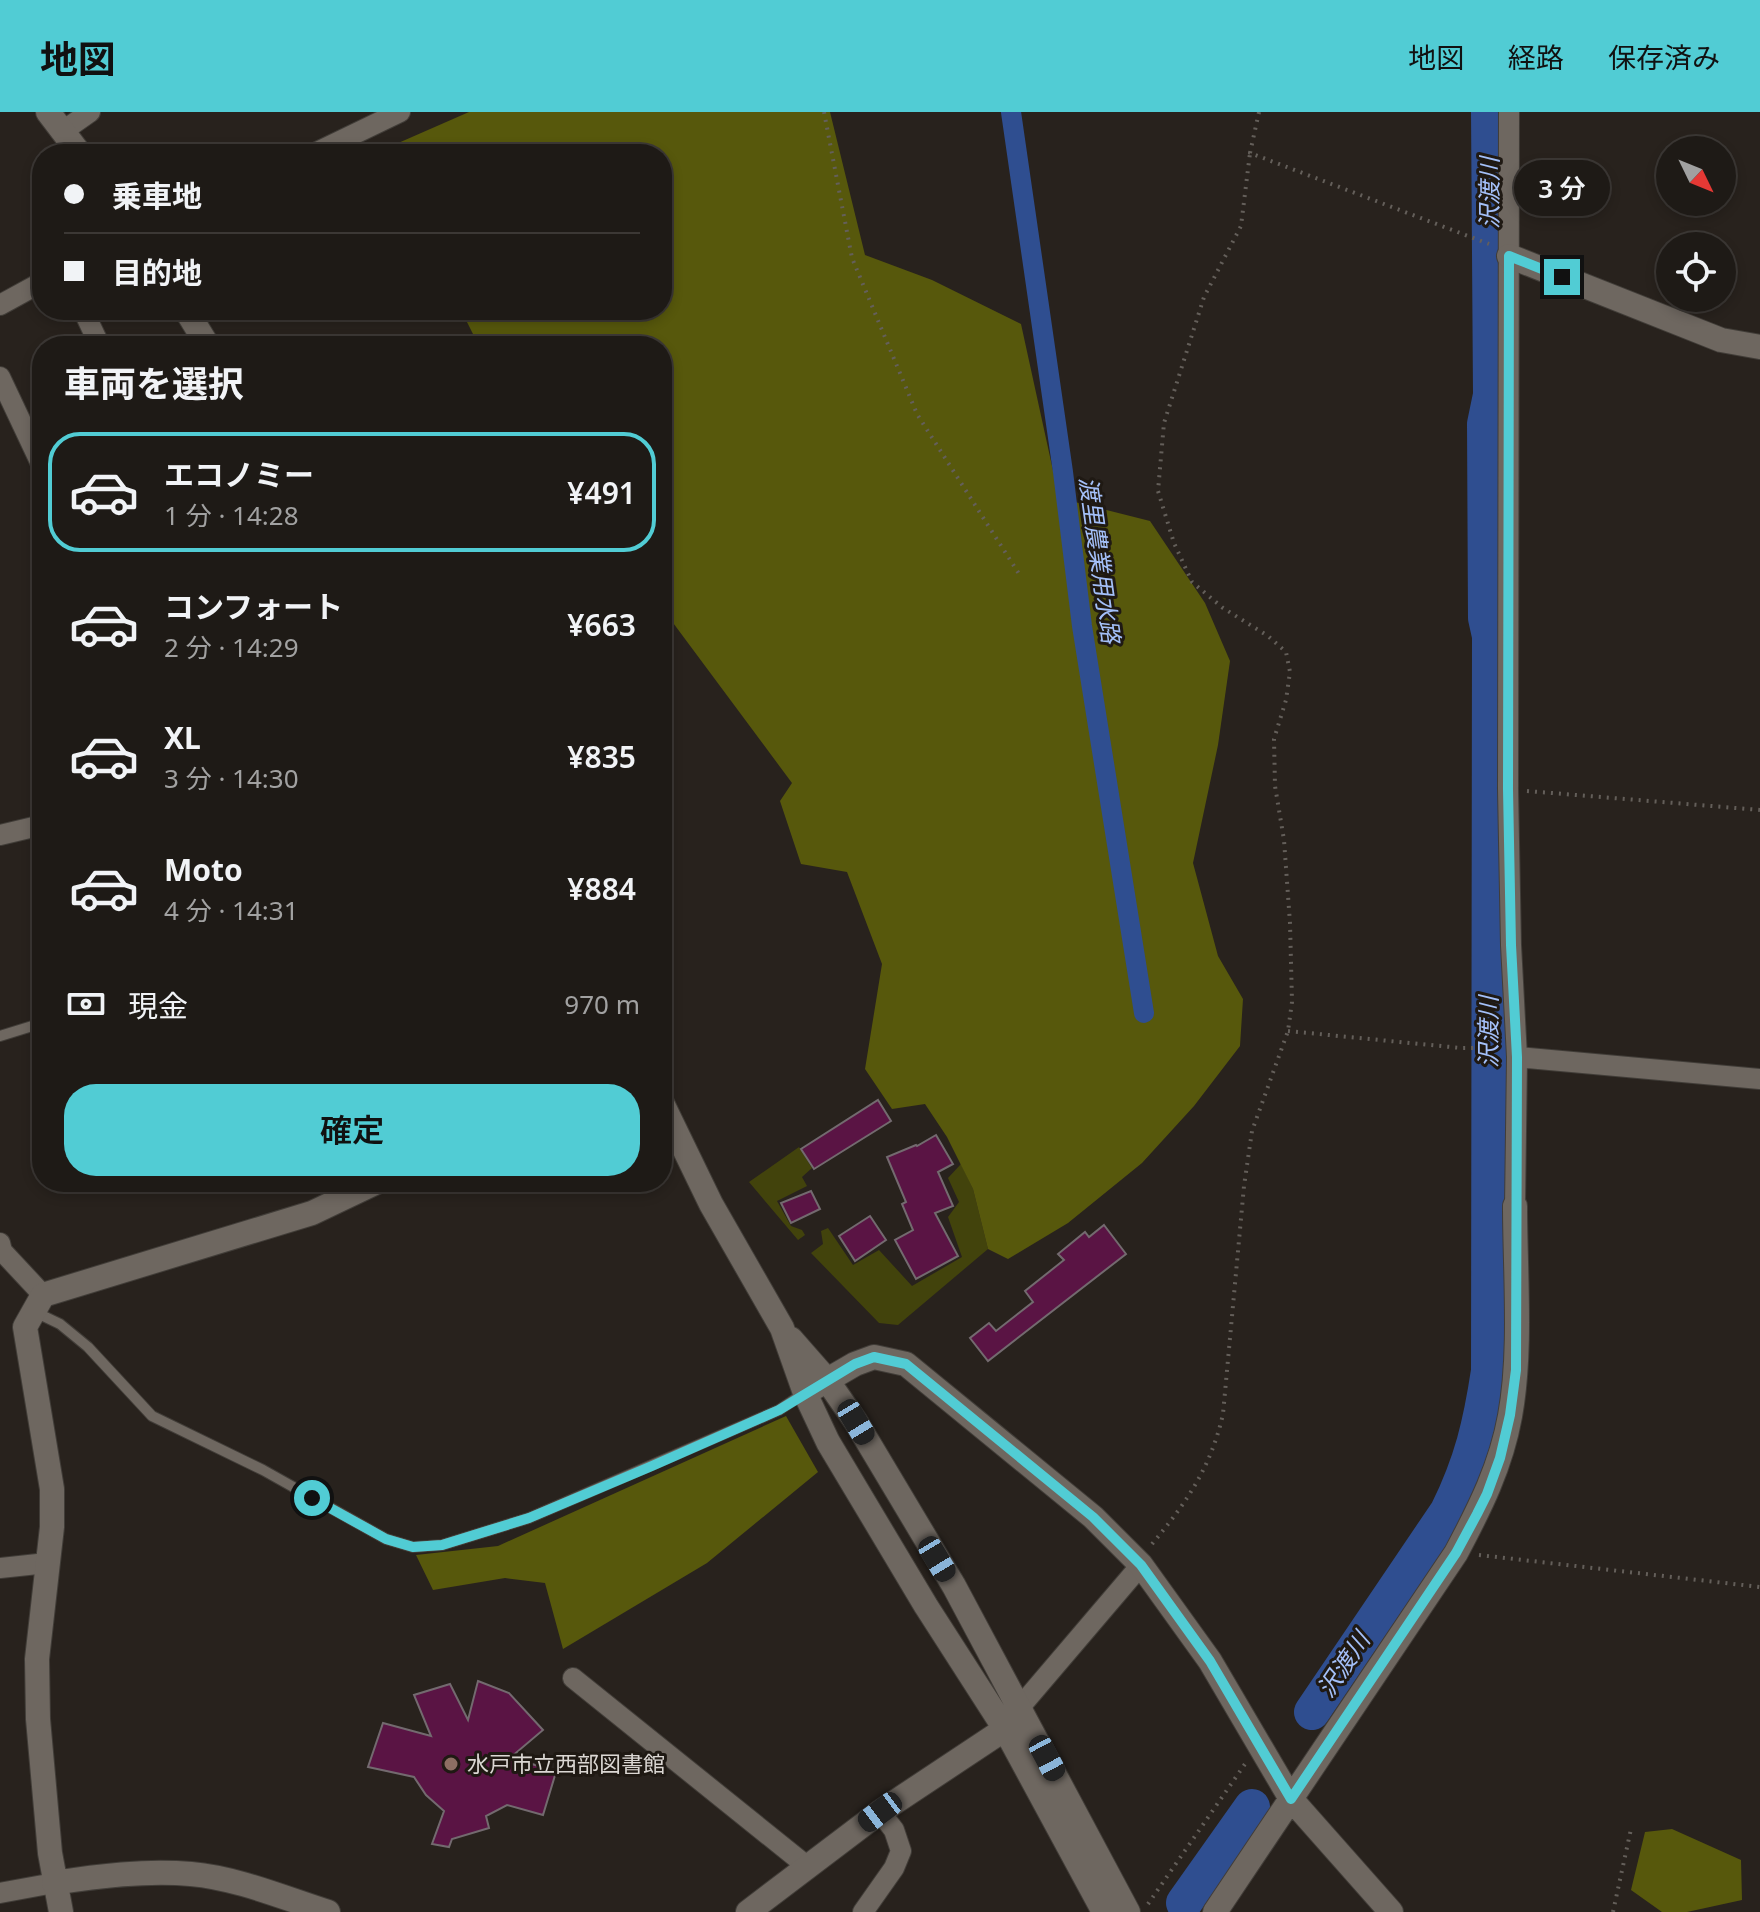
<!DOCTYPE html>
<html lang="ja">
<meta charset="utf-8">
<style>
body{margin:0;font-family:"Noto Sans","Noto Sans JP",sans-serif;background:#26231f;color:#f1f3f6;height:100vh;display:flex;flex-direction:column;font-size:30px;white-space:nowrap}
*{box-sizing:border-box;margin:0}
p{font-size:26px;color:#a1a1a1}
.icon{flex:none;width:44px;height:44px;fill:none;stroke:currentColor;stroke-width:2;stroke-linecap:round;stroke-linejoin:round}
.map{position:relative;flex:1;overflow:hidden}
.details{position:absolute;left:32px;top:224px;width:640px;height:856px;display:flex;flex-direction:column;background:#1e1a16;border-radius:32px;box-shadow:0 4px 12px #0003,0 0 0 2px #3c3835}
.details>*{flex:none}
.top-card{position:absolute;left:32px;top:32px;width:640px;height:176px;border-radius:32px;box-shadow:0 4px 12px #0003,0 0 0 2px #3c3835;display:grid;align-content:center;height:176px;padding:0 32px;background:#1e1a16}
.needle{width:52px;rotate:133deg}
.fabs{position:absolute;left:1656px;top:24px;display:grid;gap:16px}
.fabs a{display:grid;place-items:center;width:80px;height:80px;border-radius:50%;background:#1e1a16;box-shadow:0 4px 12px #0003,0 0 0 2px #3c3835;font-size:40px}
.end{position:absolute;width:36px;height:36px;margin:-18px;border:10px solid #51ccd4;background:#111;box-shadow:0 0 0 4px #111}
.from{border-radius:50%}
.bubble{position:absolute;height:56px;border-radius:28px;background:#1e1a16;box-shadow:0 4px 12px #0003,0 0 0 2px #3c3835;font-size:26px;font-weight:600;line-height:56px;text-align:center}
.car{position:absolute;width:24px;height:48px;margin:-24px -12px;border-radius:10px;box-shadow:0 0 6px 2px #0007;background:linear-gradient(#222 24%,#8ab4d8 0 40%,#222 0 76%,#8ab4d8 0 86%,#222 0)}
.top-card b{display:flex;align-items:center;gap:28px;height:76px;font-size:30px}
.top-card b+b{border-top:2px solid #3c3835}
.top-card i{width:20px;height:20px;background:#f1f3f6}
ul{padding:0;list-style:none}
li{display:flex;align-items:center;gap:24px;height:120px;margin:0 16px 12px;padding:0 16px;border:4px solid transparent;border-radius:32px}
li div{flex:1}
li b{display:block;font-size:30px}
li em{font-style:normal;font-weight:600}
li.selected{border-color:#51ccd4}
li>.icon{width:72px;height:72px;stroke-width:1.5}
h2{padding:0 32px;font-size:36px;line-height:96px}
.pay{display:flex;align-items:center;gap:20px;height:88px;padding:0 32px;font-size:30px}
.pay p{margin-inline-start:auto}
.button{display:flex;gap:16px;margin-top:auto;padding:16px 32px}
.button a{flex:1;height:92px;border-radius:32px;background:#51ccd4;color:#111;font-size:32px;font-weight:600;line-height:92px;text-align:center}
header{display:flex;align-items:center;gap:48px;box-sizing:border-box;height:112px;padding:0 40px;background:#51ccd4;color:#111}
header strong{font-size:38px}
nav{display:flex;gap:44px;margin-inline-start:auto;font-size:28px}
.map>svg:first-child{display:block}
.green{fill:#42430c}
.forest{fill:#57580c}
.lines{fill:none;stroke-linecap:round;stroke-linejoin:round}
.canal{stroke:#2f4e90;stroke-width:20}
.river{stroke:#2f4e90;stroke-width:36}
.building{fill:#5a1444;stroke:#736a6f;stroke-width:2}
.service-casing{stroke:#413d38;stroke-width:12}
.minor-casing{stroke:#413d38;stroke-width:22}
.tertiary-casing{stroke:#413d38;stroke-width:26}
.path{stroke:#645f5a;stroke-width:4;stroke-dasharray:2 6;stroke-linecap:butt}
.service{stroke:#6e6760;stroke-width:10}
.minor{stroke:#6e6760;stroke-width:20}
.tertiary{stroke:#6e6760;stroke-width:24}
.route{stroke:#51ccd4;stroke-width:10}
.education-dot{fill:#8d6e63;stroke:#1f1913;stroke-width:3}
.labels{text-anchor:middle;stroke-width:6;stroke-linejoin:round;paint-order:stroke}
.poi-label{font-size:22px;fill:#dbd7d3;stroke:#1f1913;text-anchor:start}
.water-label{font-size:24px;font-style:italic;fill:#a4c0f9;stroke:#1f1913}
</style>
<header>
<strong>地図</strong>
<nav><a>地図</a><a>経路</a><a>保存済み</a></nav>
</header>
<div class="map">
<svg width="1760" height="1800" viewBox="0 0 1760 1800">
<rect width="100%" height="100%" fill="#28221d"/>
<path class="green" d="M 799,1035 L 812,1056 L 802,1065 L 807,1074 L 777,1089 L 791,1114 L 802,1118 L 805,1123 L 798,1128 L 749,1070 Z
M 961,1052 L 973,1077 L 988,1137 L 898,1213 L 879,1211 L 811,1141 L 823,1132 L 821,1119 L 828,1116 L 853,1153 L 879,1138 L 912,1174 L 962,1145 L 948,1105 L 959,1090 L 948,1066 Z"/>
<path class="forest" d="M 469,0 L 830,0 L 865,143 L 932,168 L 1021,212 L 1059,386 L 1150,409 L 1205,491 L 1230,549 L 1218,633 L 1193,751 L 1218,844 L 1243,887 L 1240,934 L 1194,994 L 1142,1051 L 1068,1111 L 1008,1147 L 988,1137 L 973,1077 L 947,1025 L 925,992 L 892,997 L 865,957 L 882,852 L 847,760 L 801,752 L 780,689 L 792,671 L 662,496 L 662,234 L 479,234 L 461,198 L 662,198 L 662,42 L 381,42 L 380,39 Z
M 786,1304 L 818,1360 L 707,1451 L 563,1537 L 545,1471 L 505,1466 L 433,1478 L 416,1443 L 498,1434 Z
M 1672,1717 L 1741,1748 L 1742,1788 L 1687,1800 L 1662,1800 L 1631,1778 L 1645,1720 Z"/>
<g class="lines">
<path class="canal" d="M 1011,0 L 1063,360 L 1082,514 L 1144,901"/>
<path class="river" d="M 1312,1600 L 1448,1399 C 1472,1350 1481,1312 1489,1259 L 1490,524 L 1486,506 L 1485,312 L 1491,283 L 1489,0
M 1184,1791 L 1252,1695"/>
</g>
<path class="building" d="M 878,988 L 891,1009 L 814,1057 L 801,1037 Z
M 936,1023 L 953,1052 L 938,1060 L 953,1094 L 935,1101 L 958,1144 L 916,1167 L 895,1128 L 913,1118 L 902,1092 L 906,1090 L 887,1045 L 916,1033 L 917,1034 Z
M 811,1079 L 820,1097 L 791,1111 L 781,1091 Z
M 870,1104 L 886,1128 L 855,1149 L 839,1124 Z
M 1104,1113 L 1126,1142 L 988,1249 L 970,1226 L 989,1211 L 996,1219 L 1033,1190 L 1025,1179 L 1064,1148 L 1058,1142 L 1085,1120 L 1089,1125 Z
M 478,1569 L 509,1581 L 543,1618 L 511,1645 L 556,1660 L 543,1703 L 507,1693 L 486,1704 L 489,1716 L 452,1727 L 449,1735 L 432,1732 L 444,1699 L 426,1683 L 414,1665 L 368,1655 L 383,1611 L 431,1624 L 414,1583 L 450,1572 L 468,1608 Z"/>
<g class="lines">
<g class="service-casing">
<path id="service" d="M 0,924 L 42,911
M 35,1200 L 60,1212 L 88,1235 L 152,1304 L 263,1358 L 386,1427 L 413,1435 L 442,1433 L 529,1406 L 779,1298 L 803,1282"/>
</g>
<g class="minor-casing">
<path id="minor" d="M 1509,0 L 1508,677 L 1511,833 L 1517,945 L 1515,1094
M 63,19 L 90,0
M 313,42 L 400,0
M 0,193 L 42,170
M 83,198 L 100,234
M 0,265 L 42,354
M 0,723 L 42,713
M 1517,945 L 1760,967
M 0,1131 L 2,1139 L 43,1183
M 0,1456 L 47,1451
M 573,1566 L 808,1755
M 1020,1595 L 1141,1453
M 0,1781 L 54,1771
M 863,1800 L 894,1756 L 901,1739 L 894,1718 L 880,1700"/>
</g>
<g class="tertiary-casing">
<path id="tertiary" d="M 48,0 L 80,42
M 1509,144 L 1721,228 L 1760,235
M 186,198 L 208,234
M 662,991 L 711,1092 L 782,1216 L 805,1281 L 828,1330 L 926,1494 L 1005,1617 L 1104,1800
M 791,1227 L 827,1268 L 856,1310 L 954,1474 L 1128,1800
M 805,1281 L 855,1252 L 874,1245 L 906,1252 L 1093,1405 L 1141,1453 L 1210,1549 L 1291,1687 L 1391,1800
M 54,1771 C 98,1764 146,1758 191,1762 C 237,1766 284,1786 328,1800
M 61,1800 L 50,1741 L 38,1607 L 37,1547 L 52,1415 L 52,1377 L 25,1215 L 43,1183 L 312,1101 L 377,1070
M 748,1800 L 880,1700 L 1005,1617
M 1215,1800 L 1456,1441 C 1480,1396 1501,1354 1510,1304 C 1522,1239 1515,1160 1515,1094"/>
</g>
<path class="path" d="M 824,0 L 852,146 L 917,302 L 1021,465
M 1259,0 L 1250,41 L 1489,132
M 1527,679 L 1760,698
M 1288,919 L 1461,936 L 1497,936
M 1152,1432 C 1187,1390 1211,1355 1223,1302 L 1244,1074 L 1252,1019 L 1288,919 L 1292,890 L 1290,811 L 1284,728 L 1275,674 L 1274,627 L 1286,588 L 1290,560 L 1286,540 L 1268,524 L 1223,496 L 1192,470 L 1174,431 L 1158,379 L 1164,311 L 1204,185 L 1241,114 L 1250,41
M 1479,1443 L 1760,1475
M 1148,1792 L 1245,1652
M 1613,1800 L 1631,1717"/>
<use href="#service" class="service"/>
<use href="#minor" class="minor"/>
<use href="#tertiary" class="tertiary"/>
</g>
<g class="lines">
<path class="route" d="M 312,1386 L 386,1427 L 413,1435 L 442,1433 L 529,1406 L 652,1354 L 779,1298 L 855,1252 L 874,1245 L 906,1252 L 1093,1405 L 1141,1453 L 1210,1549 L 1291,1687 L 1456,1441 L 1477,1402 L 1487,1382 L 1500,1346 L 1510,1303 L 1516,1258 L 1517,945 L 1511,833 L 1508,677 L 1509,144 L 1562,165"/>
</g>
<circle class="education-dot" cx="451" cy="1652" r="8"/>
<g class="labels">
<g class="poi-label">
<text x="467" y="1660">水戸市立西部図書館</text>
</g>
<g class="water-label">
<text transform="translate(1490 81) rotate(-90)" y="8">沢渡川</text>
<text transform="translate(1099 448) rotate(82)" y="8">渡里農業用水路</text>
<text transform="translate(1489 920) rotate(-90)" y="8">沢渡川</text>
<text transform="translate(1344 1553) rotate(-56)" y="8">沢渡川</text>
</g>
</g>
</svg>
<div class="fabs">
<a><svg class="needle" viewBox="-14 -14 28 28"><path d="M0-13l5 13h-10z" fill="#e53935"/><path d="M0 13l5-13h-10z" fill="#a1a1a1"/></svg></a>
<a><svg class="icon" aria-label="locate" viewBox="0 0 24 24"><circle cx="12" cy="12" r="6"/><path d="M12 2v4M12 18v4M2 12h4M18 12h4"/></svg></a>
</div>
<i class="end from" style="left:312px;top:1386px"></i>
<i class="end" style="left:1562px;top:165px"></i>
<div class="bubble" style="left:1514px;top:48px;width:96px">3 分</div>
<i class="car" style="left:856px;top:1310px;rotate:149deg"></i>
<i class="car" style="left:937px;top:1447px;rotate:149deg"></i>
<i class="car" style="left:1047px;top:1646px;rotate:152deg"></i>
<i class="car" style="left:880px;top:1700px;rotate:233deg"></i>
<div class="top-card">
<b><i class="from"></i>乗車地</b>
<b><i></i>目的地</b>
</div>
<section class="details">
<h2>車両を選択</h2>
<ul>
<li class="selected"><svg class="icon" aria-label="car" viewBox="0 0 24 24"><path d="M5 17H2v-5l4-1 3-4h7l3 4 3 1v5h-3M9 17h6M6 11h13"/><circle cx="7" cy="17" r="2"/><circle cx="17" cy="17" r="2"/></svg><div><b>エコノミー</b><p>1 分 · 14:28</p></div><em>¥491</em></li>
<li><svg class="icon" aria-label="car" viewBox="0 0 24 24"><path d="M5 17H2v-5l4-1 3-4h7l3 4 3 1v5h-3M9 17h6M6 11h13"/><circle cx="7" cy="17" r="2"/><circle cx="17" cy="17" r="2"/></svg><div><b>コンフォート</b><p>2 分 · 14:29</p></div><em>¥663</em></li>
<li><svg class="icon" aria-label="car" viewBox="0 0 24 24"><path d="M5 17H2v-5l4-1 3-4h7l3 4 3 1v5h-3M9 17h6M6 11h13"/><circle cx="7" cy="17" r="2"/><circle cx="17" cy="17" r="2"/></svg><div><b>XL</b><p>3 分 · 14:30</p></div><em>¥835</em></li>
<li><svg class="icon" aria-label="car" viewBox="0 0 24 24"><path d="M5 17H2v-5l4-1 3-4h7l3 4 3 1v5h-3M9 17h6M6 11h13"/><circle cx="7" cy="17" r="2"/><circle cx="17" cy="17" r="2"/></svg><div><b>Moto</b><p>4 分 · 14:31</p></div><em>¥884</em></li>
</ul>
<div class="pay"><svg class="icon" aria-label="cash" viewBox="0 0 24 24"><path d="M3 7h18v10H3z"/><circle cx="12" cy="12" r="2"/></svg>現金<p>970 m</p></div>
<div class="button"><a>確定</a></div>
</section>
</div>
